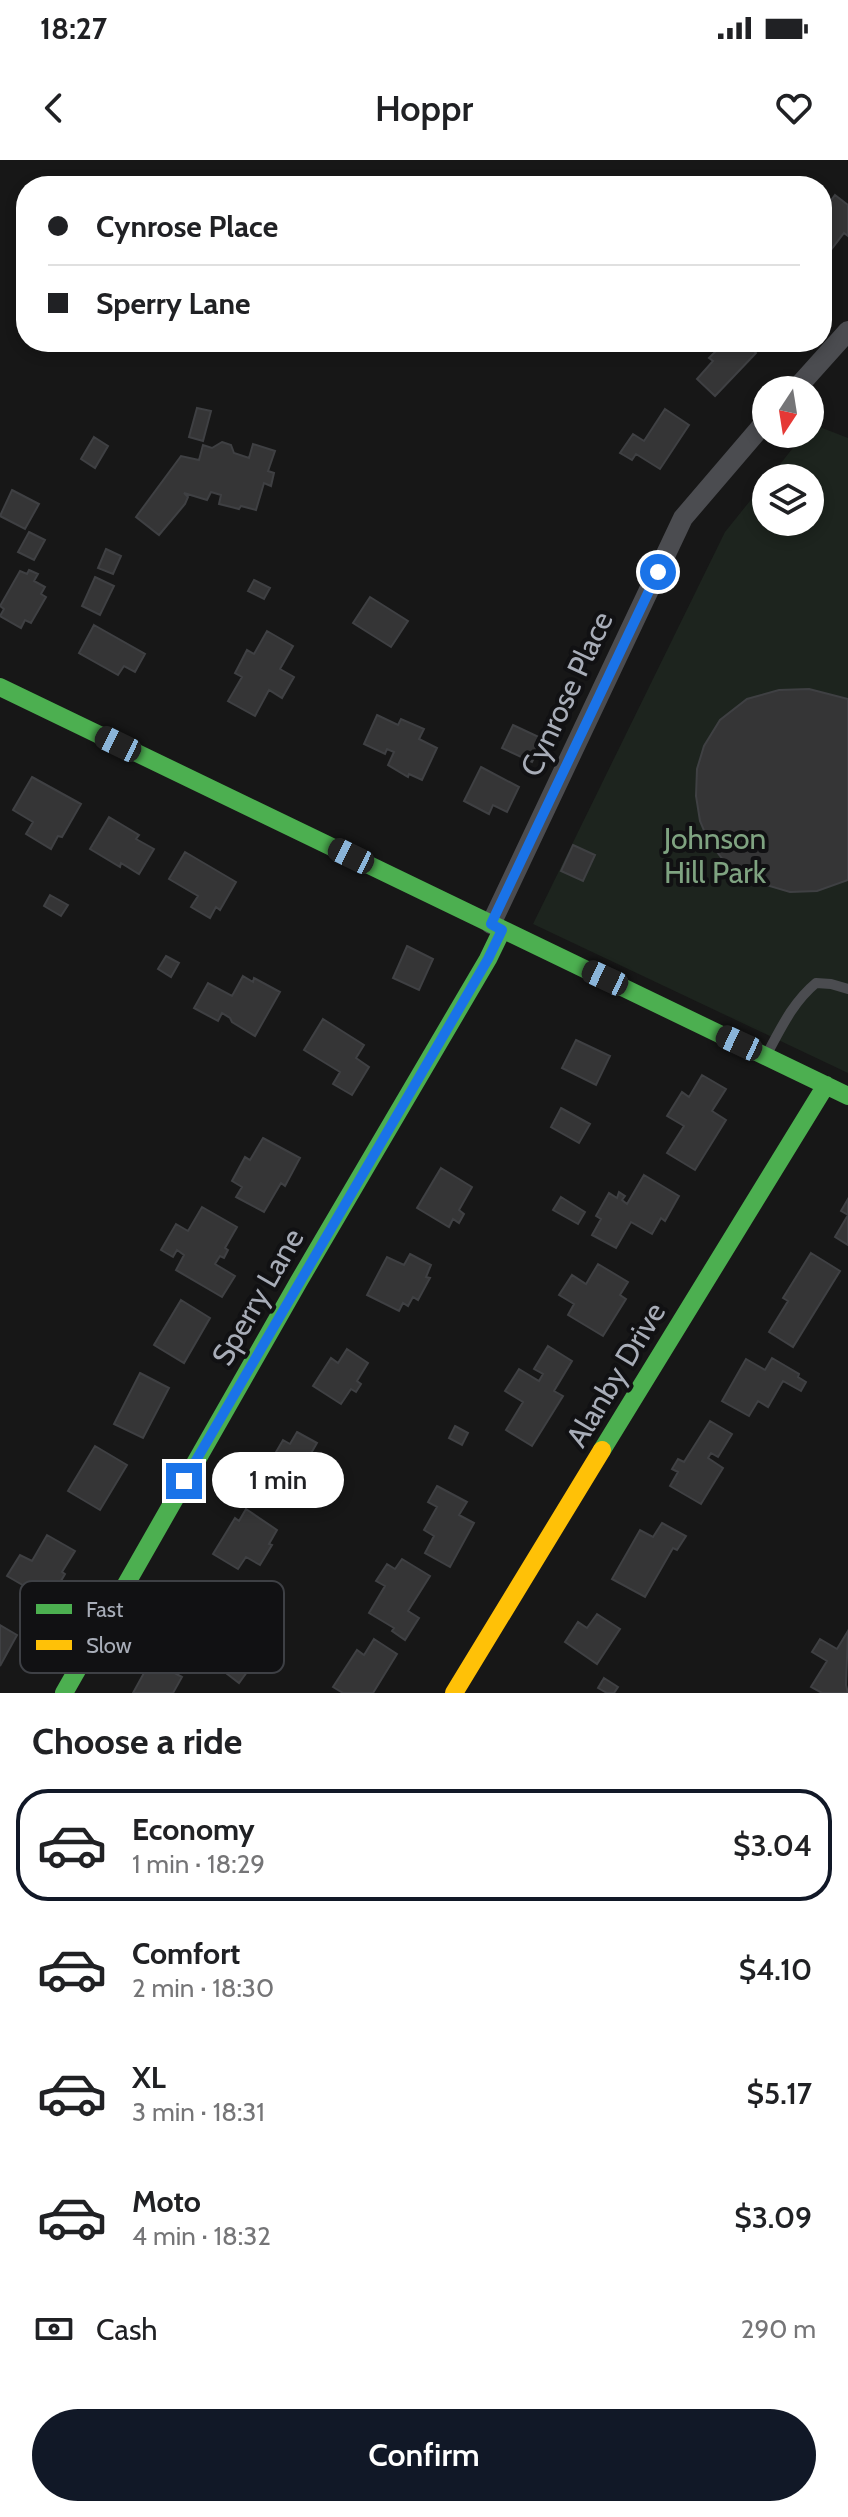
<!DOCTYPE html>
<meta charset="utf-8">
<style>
body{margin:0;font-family:Cabin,sans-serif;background:#f6f6f6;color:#202124;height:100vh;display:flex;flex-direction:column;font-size:30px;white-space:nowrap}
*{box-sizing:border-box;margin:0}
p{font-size:26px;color:#757577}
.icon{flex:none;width:44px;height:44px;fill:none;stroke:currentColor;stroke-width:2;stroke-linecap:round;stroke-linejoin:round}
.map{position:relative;height:1533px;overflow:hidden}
.drawer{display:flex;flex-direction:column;background:#fff;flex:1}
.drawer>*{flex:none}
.top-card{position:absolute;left:16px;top:16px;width:816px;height:176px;border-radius:32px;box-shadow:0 4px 12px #0003;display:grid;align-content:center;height:176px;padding:0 32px;background:#fff}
.needle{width:52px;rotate:192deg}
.fabs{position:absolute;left:752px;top:216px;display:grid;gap:16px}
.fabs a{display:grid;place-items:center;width:72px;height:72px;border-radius:50%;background:#fff;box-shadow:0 4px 12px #0003;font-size:40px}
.end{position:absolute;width:36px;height:36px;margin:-18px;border:10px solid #1a73e8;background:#fff;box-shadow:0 0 0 4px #fff}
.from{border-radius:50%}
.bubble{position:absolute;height:56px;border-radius:28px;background:#fff;box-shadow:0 4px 12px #0003;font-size:26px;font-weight:600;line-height:56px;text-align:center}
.car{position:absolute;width:24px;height:48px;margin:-24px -12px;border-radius:10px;box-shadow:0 0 6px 2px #0007;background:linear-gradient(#222 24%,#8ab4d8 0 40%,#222 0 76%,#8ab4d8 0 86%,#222 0)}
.top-card b{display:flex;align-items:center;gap:28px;height:76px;font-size:30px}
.top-card b+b{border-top:2px solid #e0e0e0}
.top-card i{width:20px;height:20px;background:#202124}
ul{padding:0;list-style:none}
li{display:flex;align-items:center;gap:24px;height:112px;margin:0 16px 12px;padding:0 16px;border:4px solid transparent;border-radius:32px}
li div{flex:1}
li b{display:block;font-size:30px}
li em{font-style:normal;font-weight:600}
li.selected{border-color:#111827}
li>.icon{width:72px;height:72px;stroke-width:1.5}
h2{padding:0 32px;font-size:36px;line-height:96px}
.pay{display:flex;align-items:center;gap:20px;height:88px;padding:0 32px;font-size:30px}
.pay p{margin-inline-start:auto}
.cta{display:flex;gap:16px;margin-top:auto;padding:16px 32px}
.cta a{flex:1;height:92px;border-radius:48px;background:#111827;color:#fff;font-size:32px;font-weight:600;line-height:92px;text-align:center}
.status{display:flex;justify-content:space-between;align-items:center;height:56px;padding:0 40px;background:#fff;direction:ltr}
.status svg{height:22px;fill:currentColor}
header{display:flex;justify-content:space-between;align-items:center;height:104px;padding:0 32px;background:#fff;font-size:36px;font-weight:600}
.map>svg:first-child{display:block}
.green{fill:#1d241e}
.building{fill:#353536;stroke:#3f4043;stroke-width:2}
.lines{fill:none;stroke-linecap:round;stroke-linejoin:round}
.lane{stroke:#4b4c50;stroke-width:10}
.street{stroke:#4b4c50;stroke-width:20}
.fast{stroke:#4caf50;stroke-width:18}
.slow{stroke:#ffc107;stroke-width:18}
.route{stroke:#1a73e8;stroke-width:10}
.labels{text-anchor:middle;stroke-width:8;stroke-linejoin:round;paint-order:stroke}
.street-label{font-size:30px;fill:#a8adb8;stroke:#111113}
.park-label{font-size:30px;fill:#7fa381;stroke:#111113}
.key{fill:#111113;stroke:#3e4045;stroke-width:2}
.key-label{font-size:22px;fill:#a8adb8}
</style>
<div class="status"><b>18:27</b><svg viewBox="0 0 49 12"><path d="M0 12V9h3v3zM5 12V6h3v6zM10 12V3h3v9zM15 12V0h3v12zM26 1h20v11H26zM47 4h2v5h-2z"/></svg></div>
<header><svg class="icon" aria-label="back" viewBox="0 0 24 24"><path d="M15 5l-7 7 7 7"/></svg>Hoppr<svg class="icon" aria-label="heart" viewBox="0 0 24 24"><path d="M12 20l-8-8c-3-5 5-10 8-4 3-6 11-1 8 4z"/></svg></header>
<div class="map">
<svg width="848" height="1533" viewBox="0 0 848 1533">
<rect width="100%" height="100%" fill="#171717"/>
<path class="green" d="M 812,264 L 848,278 L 848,913 L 533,764 L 725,372 L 766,321 L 766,362 L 810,362 L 810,318 L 769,318 L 804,274 L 810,274 Z"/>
<path class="building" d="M 835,35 L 848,45 L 848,76 L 844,73 L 824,99 L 822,98 L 822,53 Z
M 719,182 L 744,182 L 756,193 L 715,236 L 697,219 L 713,201 L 709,198 L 722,185 Z
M 197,248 L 211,251 L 203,281 L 189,277 Z
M 665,249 L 689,265 L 660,309 L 636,294 L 632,300 L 620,293 L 633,274 L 644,281 Z
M 94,277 L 108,286 L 95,308 L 81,299 Z
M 222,282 L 231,285 L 234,293 L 249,298 L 253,284 L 275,291 L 268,311 L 274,313 L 271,326 L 264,323 L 256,350 L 241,346 L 239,349 L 219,344 L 221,335 L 211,332 L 207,340 L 184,333 L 188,337 L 185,344 L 159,375 L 136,357 L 181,296 L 199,300 L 203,285 L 212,288 Z
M 12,330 L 39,344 L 25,369 L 0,356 Z
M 29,372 L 45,380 L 34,400 L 18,392 Z
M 106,389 L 121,396 L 113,414 L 98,408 Z
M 29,410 L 38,414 L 34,421 L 45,427 L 41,434 L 46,437 L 31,463 L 25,460 L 21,468 L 0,456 L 4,449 L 0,446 L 20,411 L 27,414 Z
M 95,417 L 114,426 L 100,455 L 82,446 Z
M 254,420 L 270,428 L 264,439 L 248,431 Z
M 370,437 L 408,461 L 391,487 L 353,463 Z
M 94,465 L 145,494 L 135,512 L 124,506 L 118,515 L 79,493 Z
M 267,471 L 293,486 L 280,509 L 294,517 L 282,538 L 269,530 L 255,556 L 228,541 L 242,517 L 235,513 L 247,490 L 254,494 Z
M 809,529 L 848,539 L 848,720 L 817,731 L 790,732 L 746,719 L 724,701 L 708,680 L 700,661 L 696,636 L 697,609 L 704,586 L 720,560 L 747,539 L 779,530 Z
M 377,555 L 398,565 L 401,559 L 424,569 L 419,579 L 437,588 L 422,620 L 409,614 L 408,617 L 388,605 L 394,592 L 387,589 L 385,594 L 364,584 Z
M 513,565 L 543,579 L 532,602 L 502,588 Z
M 481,607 L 519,627 L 507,652 L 493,645 L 489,654 L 464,641 Z
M 32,617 L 81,644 L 62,677 L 58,676 L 51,689 L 26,674 L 33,662 L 13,650 Z
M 109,657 L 139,675 L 136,679 L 154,689 L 139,714 L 121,703 L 120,707 L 90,689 Z
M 573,685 L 595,695 L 583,721 L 561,711 Z
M 185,692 L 236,722 L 220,750 L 216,747 L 210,758 L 191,747 L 198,736 L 169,719 Z
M 50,735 L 68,745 L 61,756 L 44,746 Z
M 407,786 L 433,799 L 419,830 L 393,818 Z
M 166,796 L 179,803 L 171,817 L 158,809 Z
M 243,816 L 253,822 L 254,818 L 280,832 L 255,876 L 232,862 L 230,858 L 222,853 L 218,861 L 194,848 L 208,823 L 232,836 Z
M 323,859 L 364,885 L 356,898 L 369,907 L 352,935 L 333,924 L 340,912 L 304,890 Z
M 576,880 L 610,896 L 596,925 L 562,908 Z
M 702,915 L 726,929 L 712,951 L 726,960 L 695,1010 L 667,993 L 684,966 L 667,956 L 682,932 L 689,937 Z
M 561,948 L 590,964 L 579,983 L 551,967 Z
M 263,978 L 300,998 L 285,1026 L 281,1023 L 264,1052 L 236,1037 L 242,1027 L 232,1021 L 245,997 L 250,1000 Z
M 441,1008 L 472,1027 L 459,1050 L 464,1054 L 459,1063 L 453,1059 L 449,1067 L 417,1048 Z
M 644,1015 L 679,1036 L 665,1061 L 661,1058 L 652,1074 L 631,1062 L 616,1088 L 592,1075 L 601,1059 L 596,1056 L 609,1033 L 617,1038 L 619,1032 L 625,1036 L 622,1040 L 627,1044 Z
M 561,1037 L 585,1052 L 578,1064 L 553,1050 Z
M 848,1039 L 848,1085 L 835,1077 L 848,1055 L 841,1051 Z
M 202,1047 L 237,1067 L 225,1088 L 228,1090 L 224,1098 L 220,1096 L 215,1104 L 235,1116 L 222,1137 L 176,1110 L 184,1095 L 177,1090 L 173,1097 L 161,1090 L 176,1064 L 188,1071 Z
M 811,1093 L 840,1111 L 793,1187 L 769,1172 L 788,1141 L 783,1138 Z
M 410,1094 L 431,1105 L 426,1117 L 430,1118 L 418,1140 L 413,1137 L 408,1146 L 403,1143 L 399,1151 L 367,1135 L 387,1097 L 404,1105 Z
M 598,1104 L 628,1122 L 620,1135 L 626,1139 L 603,1176 L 568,1155 L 574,1144 L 559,1135 L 572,1115 L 586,1124 Z
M 181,1140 L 210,1158 L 184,1203 L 154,1185 Z
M 548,1186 L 572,1201 L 554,1231 L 563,1236 L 532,1286 L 506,1270 L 523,1242 L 505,1231 L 519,1209 L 539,1221 L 543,1214 L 534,1209 Z
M 347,1189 L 368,1203 L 357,1221 L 361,1224 L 356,1232 L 351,1229 L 341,1244 L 313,1226 L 331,1198 L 338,1203 Z
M 772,1198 L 799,1214 L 798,1217 L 806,1222 L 801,1231 L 783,1221 L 768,1247 L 758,1241 L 749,1256 L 722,1241 L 746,1199 L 765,1210 Z
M 140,1213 L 169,1228 L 143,1278 L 114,1264 Z
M 710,1261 L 732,1274 L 718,1297 L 711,1293 L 708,1298 L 723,1308 L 701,1344 L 670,1326 L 678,1312 L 672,1309 L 678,1299 L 684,1302 Z
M 455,1266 L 468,1273 L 462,1285 L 449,1278 Z
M 297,1272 L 317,1283 L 310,1295 L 307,1293 L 302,1301 L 315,1308 L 301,1332 L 265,1311 L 283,1280 L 290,1284 Z
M 95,1286 L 127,1305 L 100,1350 L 68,1331 Z
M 437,1326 L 467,1342 L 459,1355 L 474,1363 L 450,1407 L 425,1393 L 434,1376 L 424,1370 L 437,1347 L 428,1342 Z
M 246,1349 L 277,1370 L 269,1384 L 272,1385 L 260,1405 L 246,1397 L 238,1409 L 213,1394 L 235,1358 L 239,1361 Z
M 662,1363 L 686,1376 L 677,1390 L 673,1388 L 645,1437 L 612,1419 L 640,1370 L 653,1377 Z
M 47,1375 L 75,1391 L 62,1412 L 65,1414 L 58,1426 L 55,1424 L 47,1439 L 7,1416 L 20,1395 L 32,1401 Z
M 402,1399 L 430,1416 L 408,1451 L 419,1458 L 405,1480 L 392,1471 L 394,1468 L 369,1453 L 385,1426 L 376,1421 L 387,1404 L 395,1409 Z
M 597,1454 L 620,1469 L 597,1504 L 565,1482 L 578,1462 L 587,1468 Z
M 0,1465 L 17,1475 L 0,1506 Z
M 848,1471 L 846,1525 L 848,1533 L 822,1533 L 811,1527 L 827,1501 L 812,1492 L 820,1479 L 837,1489 Z
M 374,1479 L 397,1494 L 373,1533 L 343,1533 L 333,1527 L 357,1490 L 364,1495 Z
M 242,1492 L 255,1501 L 239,1523 L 226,1513 Z
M 151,1500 L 182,1517 L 173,1533 L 133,1533 Z
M 604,1518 L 618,1527 L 614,1533 L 607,1533 L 598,1528 Z"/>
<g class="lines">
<path class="lane" d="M 767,894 C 781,868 793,842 816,823 L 831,824 L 848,829"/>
<path class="street" d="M 795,230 L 848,171
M 491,764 L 683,358 L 766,261"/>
<path class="fast" d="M 0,527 L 848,936
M 602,1290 L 826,925
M 64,1533 L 299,1121 L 488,799 L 502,770"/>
<path class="slow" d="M 454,1533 L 602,1290"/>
</g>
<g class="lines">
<path class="route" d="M 184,1321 L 488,799 L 502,770 L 491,764 L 658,412"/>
</g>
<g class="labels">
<g class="street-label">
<text transform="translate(567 534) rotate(-65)" y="10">Cynrose Place</text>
<text transform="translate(258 1137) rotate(-60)" y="10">Sperry Lane</text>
<text transform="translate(616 1215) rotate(-59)" y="10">Alanby Drive</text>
</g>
<g class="park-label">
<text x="715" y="689">Johnson<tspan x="715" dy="34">Hill Park</tspan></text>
</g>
</g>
<rect x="20" y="1421" width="264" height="92" rx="12" class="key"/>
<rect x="36" y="1444" width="36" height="10" fill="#4caf50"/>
<rect x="36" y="1480" width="36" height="10" fill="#ffc107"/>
<g class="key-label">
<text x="86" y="1457">Fast</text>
<text x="86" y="1493">Slow</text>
</g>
</svg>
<div class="fabs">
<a><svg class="needle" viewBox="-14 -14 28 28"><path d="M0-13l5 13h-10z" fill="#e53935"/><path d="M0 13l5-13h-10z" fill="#757577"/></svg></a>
<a><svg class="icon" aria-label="layers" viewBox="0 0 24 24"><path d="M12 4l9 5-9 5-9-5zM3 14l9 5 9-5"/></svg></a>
</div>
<i class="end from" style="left:658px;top:412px"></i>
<i class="end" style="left:184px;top:1321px"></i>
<div class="bubble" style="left:212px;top:1292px;width:132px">1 min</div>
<i class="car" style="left:118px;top:584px;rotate:296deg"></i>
<i class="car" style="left:351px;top:696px;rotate:296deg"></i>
<i class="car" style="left:605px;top:818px;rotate:295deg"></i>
<i class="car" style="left:739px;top:883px;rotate:295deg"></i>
<div class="top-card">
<b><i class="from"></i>Cynrose Place</b>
<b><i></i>Sperry Lane</b>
</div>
</div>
<section class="drawer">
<h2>Choose a ride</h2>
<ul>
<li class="selected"><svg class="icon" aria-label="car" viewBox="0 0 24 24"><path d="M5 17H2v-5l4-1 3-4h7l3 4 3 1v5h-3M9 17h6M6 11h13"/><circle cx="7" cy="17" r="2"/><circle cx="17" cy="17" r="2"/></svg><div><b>Economy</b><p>1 min · 18:29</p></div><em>$3.04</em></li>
<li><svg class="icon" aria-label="car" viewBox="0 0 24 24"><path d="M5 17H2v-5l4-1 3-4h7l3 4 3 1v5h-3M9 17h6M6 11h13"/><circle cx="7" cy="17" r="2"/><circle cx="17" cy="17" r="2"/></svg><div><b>Comfort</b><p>2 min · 18:30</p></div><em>$4.10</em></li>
<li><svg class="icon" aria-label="car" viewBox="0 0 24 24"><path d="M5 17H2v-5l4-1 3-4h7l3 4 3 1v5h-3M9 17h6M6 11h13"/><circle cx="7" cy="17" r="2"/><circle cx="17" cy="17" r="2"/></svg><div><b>XL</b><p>3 min · 18:31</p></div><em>$5.17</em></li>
<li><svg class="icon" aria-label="car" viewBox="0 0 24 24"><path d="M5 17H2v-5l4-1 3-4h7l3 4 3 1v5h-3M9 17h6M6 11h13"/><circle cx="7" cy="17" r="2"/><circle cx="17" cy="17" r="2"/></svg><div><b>Moto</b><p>4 min · 18:32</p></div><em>$3.09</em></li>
</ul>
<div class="pay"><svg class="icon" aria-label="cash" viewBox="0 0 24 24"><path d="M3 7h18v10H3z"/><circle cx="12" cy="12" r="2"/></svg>Cash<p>290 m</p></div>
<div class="cta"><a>Confirm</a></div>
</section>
